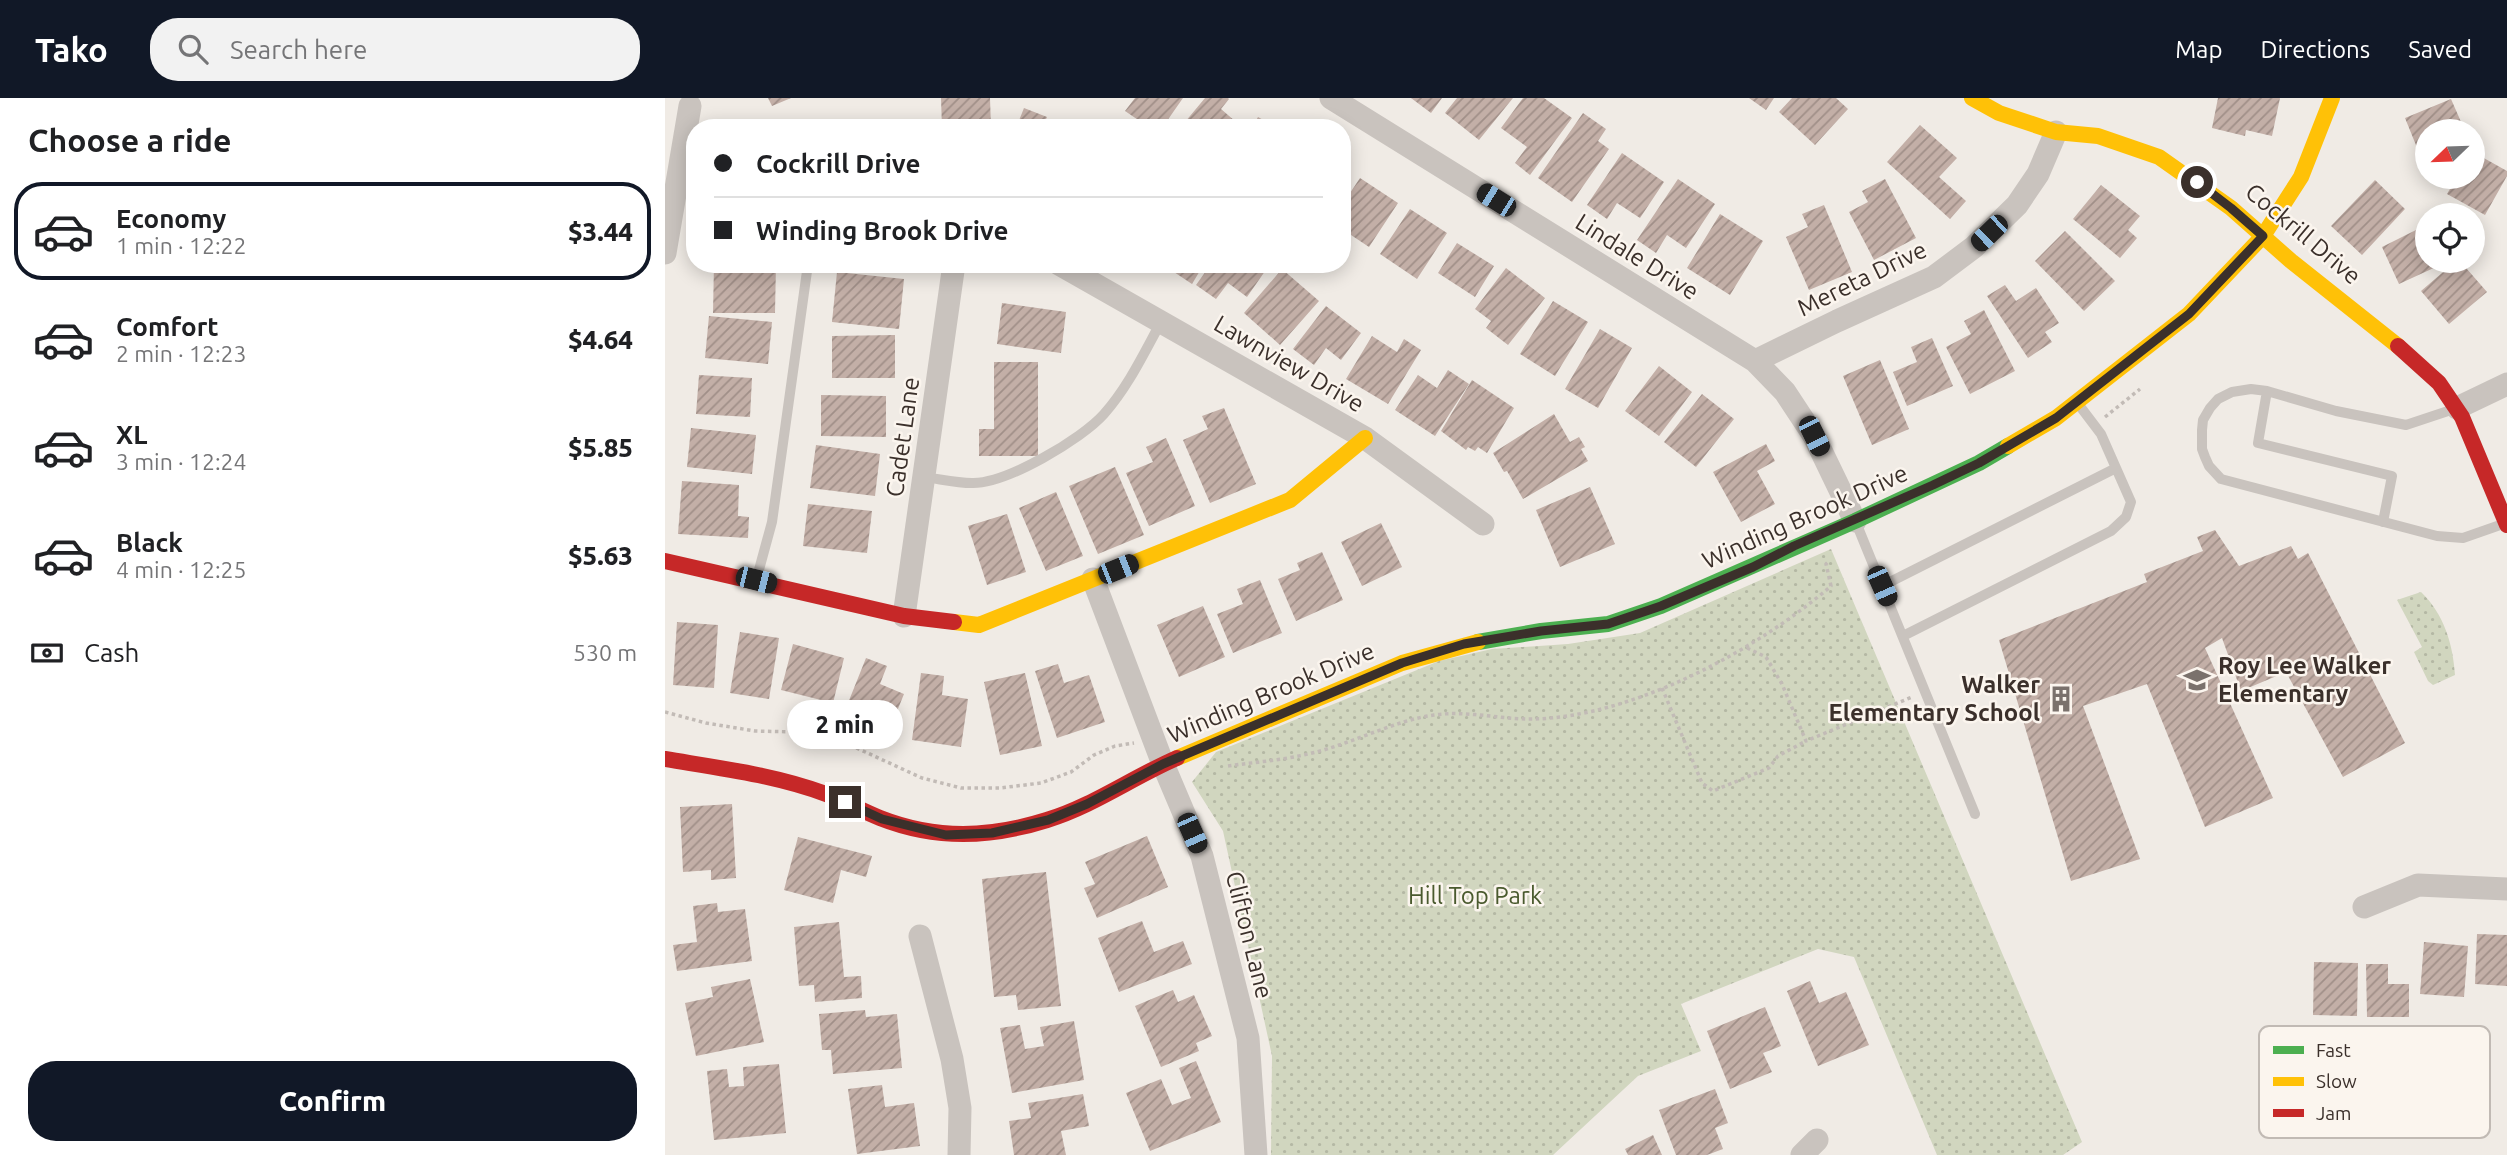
<!DOCTYPE html>
<meta charset="utf-8">
<style>
body{margin:0;font-family:Ubuntu,sans-serif;background:#f2f2f2;color:#202124;height:100vh;display:flex;flex-direction:column;font-size:26px;white-space:nowrap}
*{box-sizing:border-box;margin:0}
p{font-size:23px;color:#757577}
.icon{flex:none;width:38px;height:38px;fill:none;stroke:currentColor;stroke-width:2;stroke-linecap:round;stroke-linejoin:round}
.map{position:relative;flex:1;overflow:hidden}
.side{display:flex;flex-direction:column;background:#fff;width:665px}
.side>*{flex:none}
.guide{position:absolute;left:21px;top:21px;width:665px;height:154px;border-radius:28px;box-shadow:0 4px 18px #0003;display:grid;align-content:center;height:154px;padding:0 28px;background:#fff}
.needle{width:46px;rotate:247deg}
.fabs{position:absolute;left:1750px;top:21px;display:grid;gap:14px}
.fabs a{display:grid;place-items:center;width:70px;height:70px;border-radius:50%;background:#fff;box-shadow:0 4px 18px #0003;font-size:35px}
.end{position:absolute;width:32px;height:32px;margin:-16px;border:9px solid #3b302b;background:#fff;box-shadow:0 0 0 4px #fff}
.from{border-radius:50%}
.bubble{position:absolute;height:49px;border-radius:24px;background:#fff;box-shadow:0 4px 18px #0003;font-size:23px;font-weight:800;line-height:49px;text-align:center}
.car{position:absolute;width:21px;height:42px;margin:-21px -10px;border-radius:9px;box-shadow:0 0 5px 2px #0007;background:linear-gradient(#222 24%,#8ab4d8 0 40%,#222 0 76%,#8ab4d8 0 86%,#222 0)}
.guide b{display:flex;align-items:center;gap:24px;height:66px;font-size:26px}
.guide b+b{border-top:2px solid #e0e0e0}
.guide i{width:18px;height:18px;background:#202124}
ul{padding:0;list-style:none}
li{display:flex;align-items:center;gap:21px;height:98px;margin:0 14px 10px;padding:0 14px;border:4px solid transparent;border-radius:28px}
li div{flex:1}
li b{display:block;font-size:26px}
li em{font-style:normal;font-weight:800}
li.current{border-color:#111827}
li>.icon{width:63px;height:63px;stroke-width:1.5}
h2{padding:0 28px;font-size:32px;line-height:84px}
.pay{display:flex;align-items:center;gap:18px;height:77px;padding:0 28px;font-size:26px}
.pay p{margin-inline-start:auto}
.button{display:flex;gap:14px;margin-top:auto;padding:14px 28px}
.button a{flex:1;height:80px;border-radius:28px;background:#111827;color:#fff;font-size:28px;font-weight:800;line-height:80px;text-align:center}
header{display:flex;align-items:center;gap:42px;box-sizing:border-box;height:98px;padding:0 35px;background:#111827;color:#fff}
header strong{font-size:33px}
nav{display:flex;gap:38px;margin-inline-start:auto;font-size:24px}
.search{width:490px;height:63px;background:#f2f2f2;display:flex;align-items:center;gap:18px;box-sizing:border-box;padding:0 24px;border-radius:28px;color:#757577;font-size:26px}
main{display:flex;flex:1;min-height:0}
.map>svg:first-child{display:block}
.park{fill:url(#park-dots)}
.building{fill:url(#building-hatch)}
.lines{fill:none;stroke-linecap:round;stroke-linejoin:round}
.path{stroke:#c2bbb6;stroke-width:3.5;stroke-dasharray:3.5 3.5;stroke-linecap:butt}
.lane{stroke:#c9c3be;stroke-width:10}
.street{stroke:#c9c3be;stroke-width:23}
.fast{stroke:#4caf50;stroke-width:16}
.slow{stroke:#ffc107;stroke-width:16}
.jam{stroke:#c62828;stroke-width:16}
.route{stroke:#3b302b;stroke-width:9}
.labels{text-anchor:middle;stroke-width:5;stroke-linejoin:round;paint-order:stroke}
.street-label{font-size:24px;fill:#3b302b;stroke:#fbf5ee}
.poi-label{font-size:24px;font-weight:bold;fill:#3b302b;stroke:#fbf5ee;text-anchor:start}
.park-label{font-size:24px;fill:#4a5a2e;stroke:#fbf5ee}
.key{fill:#fbf5ee;stroke:#c1bab4;stroke-width:2}
.key-label{font-size:19px;fill:#3b302b}
</style>
<header>
<strong>Tako</strong>
<div class="search"><svg class="icon" aria-label="search" viewBox="0 0 24 24"><circle cx="10" cy="10" r="6"/><path d="M15 15l6 6"/></svg>Search here</div>
<nav><a>Map</a><a>Directions</a><a>Saved</a></nav>
</header>
<main>
<section class="side">
<h2>Choose a ride</h2>
<ul>
<li class="current"><svg class="icon" aria-label="car" viewBox="0 0 24 24"><path d="M5 17H2v-5l4-1 3-4h7l3 4 3 1v5h-3M9 17h6M6 11h13"/><circle cx="7" cy="17" r="2"/><circle cx="17" cy="17" r="2"/></svg><div><b>Economy</b><p>1 min · 12:22</p></div><em>$3.44</em></li>
<li><svg class="icon" aria-label="car" viewBox="0 0 24 24"><path d="M5 17H2v-5l4-1 3-4h7l3 4 3 1v5h-3M9 17h6M6 11h13"/><circle cx="7" cy="17" r="2"/><circle cx="17" cy="17" r="2"/></svg><div><b>Comfort</b><p>2 min · 12:23</p></div><em>$4.64</em></li>
<li><svg class="icon" aria-label="car" viewBox="0 0 24 24"><path d="M5 17H2v-5l4-1 3-4h7l3 4 3 1v5h-3M9 17h6M6 11h13"/><circle cx="7" cy="17" r="2"/><circle cx="17" cy="17" r="2"/></svg><div><b>XL</b><p>3 min · 12:24</p></div><em>$5.85</em></li>
<li><svg class="icon" aria-label="car" viewBox="0 0 24 24"><path d="M5 17H2v-5l4-1 3-4h7l3 4 3 1v5h-3M9 17h6M6 11h13"/><circle cx="7" cy="17" r="2"/><circle cx="17" cy="17" r="2"/></svg><div><b>Black</b><p>4 min · 12:25</p></div><em>$5.63</em></li>
</ul>
<div class="pay"><svg class="icon" aria-label="cash" viewBox="0 0 24 24"><path d="M3 7h18v10H3z"/><circle cx="12" cy="12" r="2"/></svg>Cash<p>530 m</p></div>
<div class="button"><a>Confirm</a></div>
</section>
<div class="map">
<svg width="1842" height="1057" viewBox="0 0 1842 1057">
<defs>
<pattern id="park-dots" width="8" height="8" patternUnits="userSpaceOnUse" patternTransform="scale(1.75)"><rect width="8" height="8" fill="#d1d6bf"/><path d="M2 2h.1M6 6h.1" fill="none" stroke="#b4b8a4" stroke-width="1.8" stroke-linecap="round"/></pattern>
<pattern id="building-hatch" width="6" height="6" patternUnits="userSpaceOnUse" patternTransform="scale(1.75)"><rect width="6" height="6" fill="#c3afa7"/><path d="M-1 1l2-2M0 6l6-6M5 7l2-2" fill="none" stroke="#a08f88"/></pattern>
</defs>
<rect width="100%" height="100%" fill="#f0ebe5"/>
<path class="park" d="M 1166,451 L 1417,1044 L 1398,1057 L 1272,1057 L 1189,859 L 1153,851 L 1016,906 L 1036,953 L 973,978 L 888,1057 L 606,1057 L 607,958 L 558,733 L 527,684 L 551,654 L 774,563 L 827,551 L 903,546 L 975,535 Z
M 1756,494 C 1779,516 1788,546 1790,577 L 1768,587 L 1763,583 L 1749,554 L 1757,549 L 1732,502 Z"/>
<path class="building" d="M 103,0 L 126,0 L 107,8 Z
M 276,0 L 325,0 L 326,30 L 277,30 Z
M 470,0 L 518,0 L 497,30 L 485,30 L 460,13 Z
M 540,0 L 563,0 L 564,1 L 556,11 L 578,30 L 515,30 Z
M 746,0 L 777,0 L 766,15 Z
M 792,0 L 848,0 L 814,42 L 780,15 Z
M 858,0 L 879,0 L 907,20 L 865,77 L 850,65 L 862,49 L 836,30 Z
M 1084,0 L 1109,0 L 1101,12 Z
M 1127,0 L 1171,0 L 1183,11 L 1150,47 L 1114,14 Z
M 1553,0 L 1615,0 L 1607,38 L 1581,32 L 1580,38 L 1547,30 Z
M 1786,1 L 1800,33 L 1762,33 L 1762,54 L 1755,57 L 1740,20 Z
M 359,10 L 382,19 L 377,30 L 351,30 Z
M 918,15 L 941,31 L 933,43 L 944,51 L 907,104 L 873,80 Z
M 593,19 L 612,30 L 587,30 Z
M 90,27 L 151,27 L 151,30 L 90,30 Z
M 1255,27 L 1292,60 L 1274,79 L 1301,103 L 1285,121 L 1222,64 Z
M 1808,54 L 1842,73 L 1842,78 L 1820,117 L 1782,96 L 1792,79 L 1808,79 Z
M 957,55 L 999,84 L 975,120 L 952,105 L 942,121 L 922,107 Z
M 695,80 L 733,105 L 704,149 L 677,131 L 677,107 Z
M 1013,81 L 1050,106 L 1021,150 L 1002,137 L 991,155 L 972,142 Z
M 1220,81 L 1251,140 L 1209,162 L 1184,114 L 1203,104 L 1197,93 Z
M 1710,82 L 1740,111 L 1697,157 L 1666,128 Z
M 1436,87 L 1475,118 L 1463,132 L 1472,140 L 1455,160 L 1408,121 Z
M 1159,107 L 1187,174 L 1144,192 L 1121,139 L 1143,129 L 1137,116 Z
M 745,111 L 782,135 L 752,181 L 715,156 Z
M 1055,116 L 1098,143 L 1065,197 L 1022,170 Z
M 1755,130 L 1762,145 L 1762,163 L 1771,163 L 1773,168 L 1734,186 L 1717,149 Z
M 1400,133 L 1450,183 L 1419,213 L 1370,163 Z
M 792,145 L 829,168 L 810,199 L 773,175 Z
M 1791,163 L 1795,163 L 1822,194 L 1784,226 L 1756,193 Z
M 49,166 L 111,166 L 110,215 L 48,215 Z
M 172,166 L 234,166 L 234,174 L 172,170 Z
M 497,166 L 539,166 L 527,186 Z
M 546,166 L 605,166 L 582,199 L 563,185 L 551,201 L 531,187 Z
M 841,170 L 880,200 L 843,247 L 821,230 L 826,223 L 810,211 Z
M 617,171 L 654,203 L 615,247 L 579,215 Z
M 172,174 L 239,181 L 234,231 L 167,224 Z
M 1340,187 L 1351,203 L 1371,190 L 1394,225 L 1380,234 L 1387,244 L 1363,260 L 1322,198 Z
M 888,203 L 923,224 L 890,278 L 855,256 Z
M 337,205 L 401,214 L 396,255 L 332,246 Z
M 661,208 L 696,235 L 676,262 L 661,250 L 649,267 L 628,251 Z
M 1319,212 L 1350,273 L 1305,296 L 1281,249 L 1306,236 L 1299,223 Z
M 44,218 L 107,224 L 103,266 L 40,260 Z
M 935,231 L 967,250 L 933,310 L 900,291 Z
M 230,237 L 230,280 L 167,280 L 167,238 Z
M 707,238 L 732,254 L 739,241 L 756,252 L 723,306 L 681,281 Z
M 1267,240 L 1288,288 L 1242,308 L 1228,274 L 1252,264 L 1246,249 Z
M 1215,262 L 1244,331 L 1207,347 L 1178,278 Z
M 329,264 L 373,264 L 373,358 L 314,358 L 314,331 L 329,331 Z
M 994,268 L 1027,294 L 994,338 L 960,313 Z
M 783,272 L 804,286 L 770,338 L 730,312 L 753,277 L 772,290 Z
M 34,277 L 87,280 L 85,319 L 31,316 Z
M 807,282 L 849,310 L 822,355 L 813,349 L 810,353 L 803,349 L 801,352 L 776,333 Z
M 1037,296 L 1069,321 L 1031,369 L 999,344 Z
M 156,297 L 221,298 L 221,339 L 156,338 Z
M 559,310 L 591,386 L 545,405 L 518,342 L 543,331 L 537,318 Z
M 889,316 L 905,344 L 914,339 L 920,349 L 916,351 L 923,363 L 858,401 L 842,373 L 839,374 L 828,355 Z
M 26,330 L 91,337 L 87,376 L 22,369 Z
M 501,340 L 530,408 L 484,428 L 461,375 L 488,364 L 481,349 Z
M 1101,346 L 1110,363 L 1092,373 L 1110,406 L 1076,424 L 1048,374 Z
M 151,347 L 215,356 L 210,398 L 145,390 Z
M 450,369 L 479,437 L 433,456 L 404,388 Z
M 17,383 L 74,387 L 73,418 L 84,419 L 83,440 L 13,436 Z
M 925,389 L 950,446 L 895,469 L 871,412 Z
M 391,394 L 418,458 L 381,473 L 354,410 Z
M 143,406 L 207,413 L 202,455 L 138,448 Z
M 342,416 L 361,474 L 322,487 L 303,428 Z
M 716,425 L 737,469 L 697,488 L 676,444 Z
M 1550,432 L 1574,468 L 1626,448 L 1633,461 L 1643,455 L 1740,645 L 1678,679 L 1621,574 L 1576,593 L 1557,540 L 1540,550 L 1608,700 L 1540,729 L 1482,586 L 1418,608 L 1475,761 L 1406,783 L 1334,542 L 1482,484 L 1479,476 L 1538,453 L 1532,439 Z
M 657,454 L 678,502 L 631,523 L 613,481 L 635,472 L 632,465 Z
M 595,482 L 617,535 L 568,555 L 552,516 L 578,506 L 572,491 Z
M 538,508 L 560,559 L 514,579 L 492,527 Z
M 12,524 L 53,527 L 49,590 L 8,587 Z
M 75,534 L 114,540 L 104,601 L 65,595 Z
M 128,546 L 179,560 L 168,605 L 116,592 Z
M 201,560 L 222,568 L 215,586 L 239,596 L 226,628 L 181,610 Z
M 393,566 L 399,585 L 424,577 L 440,624 L 392,640 L 370,573 Z
M 256,575 L 279,578 L 277,597 L 303,601 L 296,649 L 247,642 Z
M 360,575 L 377,648 L 335,657 L 319,584 Z
M 67,706 L 71,780 L 46,782 L 46,772 L 18,774 L 15,709 Z
M 482,738 L 503,789 L 432,820 L 419,790 L 430,786 L 420,764 Z
M 133,739 L 207,758 L 201,779 L 176,772 L 168,805 L 119,792 Z
M 381,774 L 396,908 L 353,912 L 351,897 L 329,899 L 317,781 Z
M 52,805 L 53,814 L 80,811 L 87,863 L 12,873 L 8,847 L 32,844 L 28,808 Z
M 477,823 L 489,854 L 518,843 L 527,866 L 454,894 L 433,840 Z
M 174,824 L 179,879 L 196,878 L 197,900 L 150,904 L 149,887 L 134,888 L 129,829 Z
M 1812,836 L 1842,837 L 1842,888 L 1810,886 Z
M 1759,844 L 1803,848 L 1799,899 L 1755,896 Z
M 1649,864 L 1693,865 L 1692,918 L 1648,917 Z
M 1701,866 L 1723,866 L 1723,886 L 1744,886 L 1744,919 L 1702,919 Z
M 85,881 L 99,944 L 31,958 L 20,905 L 48,899 L 46,889 Z
M 1145,883 L 1154,905 L 1181,894 L 1204,947 L 1153,968 L 1122,893 Z
M 508,892 L 513,904 L 529,897 L 547,938 L 531,945 L 534,953 L 496,969 L 470,908 Z
M 1100,909 L 1116,948 L 1098,955 L 1107,974 L 1065,991 L 1042,933 Z
M 200,912 L 201,919 L 232,916 L 237,970 L 168,976 L 166,952 L 157,952 L 154,916 Z
M 409,923 L 419,982 L 347,995 L 335,930 L 355,927 L 360,951 L 379,948 L 375,929 Z
M 531,963 L 556,1024 L 485,1053 L 461,995 L 496,981 L 507,1007 L 526,1000 L 514,970 Z
M 114,966 L 121,1035 L 49,1042 L 42,973 L 62,971 L 64,989 L 79,988 L 78,969 Z
M 217,987 L 220,1009 L 249,1005 L 255,1048 L 192,1056 L 183,991 Z
M 1050,991 L 1063,1025 L 1050,1030 L 1058,1051 L 1042,1057 L 1011,1057 L 994,1012 Z
M 418,996 L 424,1028 L 396,1033 L 401,1057 L 349,1057 L 344,1023 L 366,1020 L 363,1005 Z
M 988,1037 L 997,1057 L 963,1057 L 960,1051 Z"/>
<g class="lines">
<path class="path" d="M 1440,319 L 1475,291
M 1082,550 L 1101,559 L 1117,586 L 1141,643 L 1247,599
M 997,590 L 1037,685 L 1048,693 L 1104,670 L 1113,658 L 1141,643
M 0,614 L 41,625 L 90,633 L 133,634 L 172,641 L 257,680 L 296,690 L 335,690 L 376,685 L 406,674 L 429,657 L 450,648 L 469,645
M 563,668 C 591,664 620,662 647,655 C 686,646 731,622 769,617 C 803,612 837,622 870,621 C 969,618 1092,552 1166,488 L 1161,466 L 1164,463"/>
<path class="lane" d="M 1602,293 L 1593,345 L 1727,378 L 1718,424
M 1789,311 L 1741,327 L 1671,313 L 1602,293 L 1586,291 L 1567,294 L 1553,301 L 1545,310 L 1538,322 L 1537,332 L 1537,351 L 1540,359 L 1544,368 L 1556,381 L 1772,438 L 1798,440 L 1838,426
M 259,379 C 275,381 291,385 307,385 C 341,386 417,341 439,316 C 463,289 479,255 496,224
M 1192,427 L 1310,716
M 92,479 L 107,424 L 143,166
M 1217,488 L 1451,370
M 1238,538 L 1446,433 L 1461,419 L 1466,404 L 1436,336 L 1414,307"/>
<path class="street" d="M 666,0 L 1090,263 L 1120,294 L 1149,338 L 1190,423
M 0,155 L 25,8
M 394,166 L 700,340 L 818,426
M 1090,263 L 1172,223 L 1269,179 L 1309,149 L 1352,107 L 1373,76 L 1391,34
M 1792,310 L 1842,286
M 428,481 L 498,666 L 537,758 L 583,940 L 591,1057
M 239,518 L 289,166
M 1699,809 L 1753,787 L 1842,791
M 255,838 L 287,961 L 295,1010 L 294,1057
M 1137,1057 L 1152,1042"/>
<path class="fast" d="M 813,544 L 876,533 L 943,526 L 996,508 L 1190,423 L 1314,365 L 1343,348"/>
<path class="slow" d="M 1307,0 L 1334,15 L 1391,34 L 1433,38 L 1494,59 L 1566,110 L 1626,163 L 1733,248
M 1343,348 L 1391,320 L 1524,216 L 1598,138 L 1636,79 L 1667,0
M 289,524 L 314,527 L 625,402 L 700,340
M 512,660 L 737,565 L 813,544"/>
<path class="jam" d="M 1733,248 L 1774,285 L 1797,319 L 1842,427
M 0,463 L 239,518 L 289,524
M 0,661 C 54,670 110,677 161,696 C 180,703 197,713 215,720 C 271,742 325,740 382,722 C 428,708 468,679 512,660"/>
</g>
<g class="lines">
<path class="route" d="M 180,704 L 217,721 L 281,737 L 327,735 L 383,722 L 422,706 L 498,666 L 737,565 L 799,546 L 876,533 L 943,526 L 996,508 L 1088,469 L 1129,448 L 1268,387 L 1314,365 L 1391,320 L 1524,216 L 1598,138 L 1566,110 L 1532,84"/>
</g>
<defs>
<g id="school-bare" transform="scale(2.1)"><path d="M0-5L7-2L0 1L-7-2ZM-4 1L0 2.5L4 1V4Q0 6-4 4Z" fill="#7a716c" stroke="#fbf5ee" stroke-width="2.5" paint-order="stroke"/></g>
<g id="building-bare" transform="scale(2.1)"><path d="M-4-6H4V6H1V3H-1V6H-4ZM-2.5-4.3h1.7v1.8h-1.7ZM.8-4.3h1.7v1.8H.8ZM-2.5-1h1.7V.8h-1.7ZM.8-1h1.7V.8H.8Z" fill="#7a716c" stroke="#fbf5ee" stroke-width="2.5" paint-order="stroke"/></g>
</defs>
<g fill-rule="evenodd">
<use href="#school-bare" x="1532" y="582"/>
<use href="#building-bare" x="1396" y="601"/>
</g>
<g class="labels">
<g class="street-label">
<text transform="translate(1638 136) rotate(40)" y="8">Cockrill Drive</text>
<text transform="translate(972 159) rotate(32)" y="8">Lindale Drive</text>
<text transform="translate(1197 181) rotate(-26)" y="8">Mereta Drive</text>
<text transform="translate(624 266) rotate(30)" y="8">Lawnview Drive</text>
<text transform="translate(238 339) rotate(-82)" y="8">Cadet Lane</text>
<text transform="translate(1140 419) rotate(-24)" y="8">Winding Brook Drive</text>
<text transform="translate(606 595) rotate(-23)" y="8">Winding Brook Drive</text>
<text transform="translate(584 837) rotate(76)" y="8">Clifton Lane</text>
</g>
<g class="poi-label">
<text x="1553" y="576">Roy Lee Walker<tspan x="1553" dy="28">Elementary</tspan></text>
<text x="1375" y="595" text-anchor="end">Walker<tspan x="1375" dy="28">Elementary School</tspan></text>
</g>
<g class="park-label">
<text x="810" y="806">Hill Top Park</text>
</g>
</g>
<rect x="1594" y="928" width="231" height="112" rx="10" class="key"/>
<rect x="1608" y="948" width="31" height="8" fill="#4caf50"/>
<rect x="1608" y="979" width="31" height="9" fill="#ffc107"/>
<rect x="1608" y="1011" width="31" height="8" fill="#c62828"/>
<g class="key-label">
<text x="1651" y="959">Fast</text>
<text x="1651" y="990">Slow</text>
<text x="1651" y="1022">Jam</text>
</g>
</svg>
<div class="fabs">
<a><svg class="needle" viewBox="-14 -14 28 28"><path d="M0-13l5 13h-10z" fill="#e53935"/><path d="M0 13l5-13h-10z" fill="#757577"/></svg></a>
<a><svg class="icon" aria-label="locate" viewBox="0 0 24 24"><circle cx="12" cy="12" r="6"/><path d="M12 2v4M12 18v4M2 12h4M18 12h4"/></svg></a>
</div>
<i class="end from" style="left:1532px;top:84px"></i>
<i class="end" style="left:180px;top:704px"></i>
<div class="bubble" style="left:122px;top:602px;width:116px">2 min</div>
<i class="car" style="left:831px;top:102px;rotate:302deg"></i>
<i class="car" style="left:1324px;top:135px;rotate:226deg"></i>
<i class="car" style="left:1149px;top:338px;rotate:154deg"></i>
<i class="car" style="left:453px;top:471px;rotate:68deg"></i>
<i class="car" style="left:91px;top:482px;rotate:104deg"></i>
<i class="car" style="left:1217px;top:488px;rotate:156deg"></i>
<i class="car" style="left:527px;top:735px;rotate:156deg"></i>
<div class="guide">
<b><i class="from"></i>Cockrill Drive</b>
<b><i></i>Winding Brook Drive</b>
</div>
</div>
</main>
